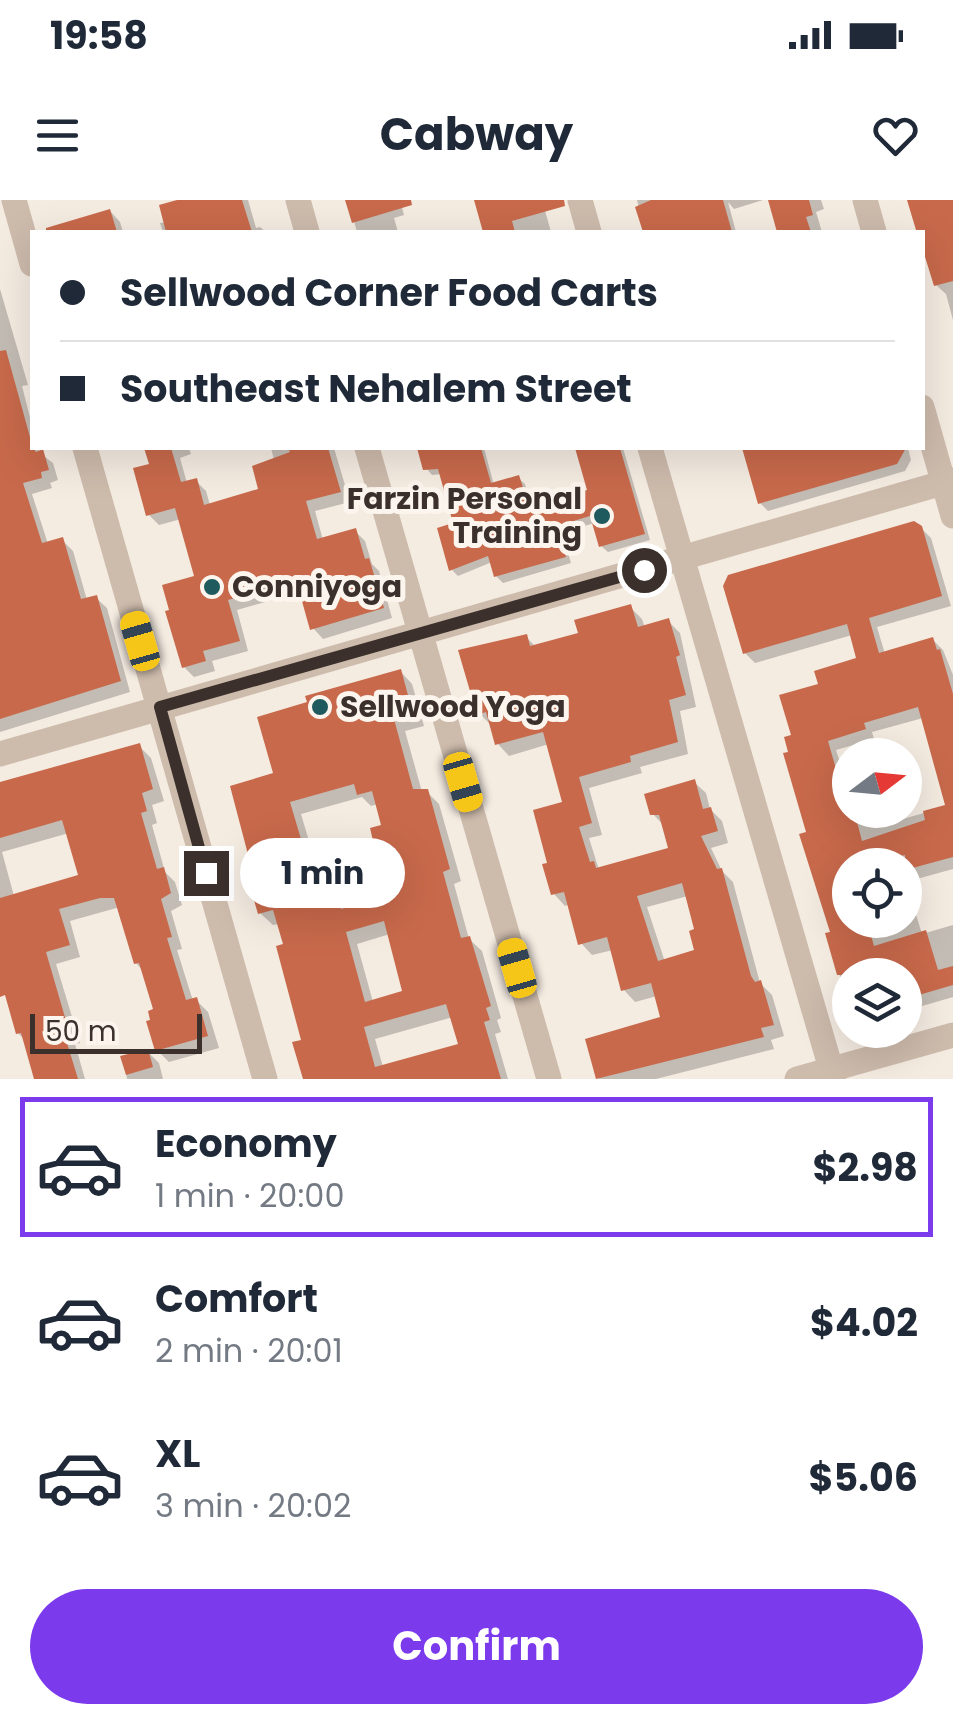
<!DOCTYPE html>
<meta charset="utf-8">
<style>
body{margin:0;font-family:Poppins,sans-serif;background:#f6f6f7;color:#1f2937;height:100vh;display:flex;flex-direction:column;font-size:38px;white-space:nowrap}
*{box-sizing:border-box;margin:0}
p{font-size:32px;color:#747a83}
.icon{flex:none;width:55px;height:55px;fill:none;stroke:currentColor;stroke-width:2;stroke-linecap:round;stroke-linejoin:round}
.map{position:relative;height:879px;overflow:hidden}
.side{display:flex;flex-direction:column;background:#fff;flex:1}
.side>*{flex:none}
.hud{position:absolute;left:30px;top:30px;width:895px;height:220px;border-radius:0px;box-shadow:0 10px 40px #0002;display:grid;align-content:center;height:220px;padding:0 30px;background:#fff}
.needle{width:65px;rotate:74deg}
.fabs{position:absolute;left:832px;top:538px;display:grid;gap:20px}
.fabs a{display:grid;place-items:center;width:90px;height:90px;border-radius:50%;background:#fff;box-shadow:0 10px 40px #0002;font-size:50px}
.scale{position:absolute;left:30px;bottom:25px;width:172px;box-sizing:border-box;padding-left:10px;border:5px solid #3b302b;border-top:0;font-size:28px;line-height:35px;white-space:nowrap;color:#3b302b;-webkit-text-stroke:8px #fbf5ee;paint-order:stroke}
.end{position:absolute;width:45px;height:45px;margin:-22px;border:12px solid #3b302b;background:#fff;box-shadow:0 0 0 5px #fff}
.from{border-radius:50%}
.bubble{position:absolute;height:70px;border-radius:35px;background:#fff;box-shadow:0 10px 40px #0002;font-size:32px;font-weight:700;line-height:70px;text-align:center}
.car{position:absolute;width:30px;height:60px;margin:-30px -15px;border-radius:12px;box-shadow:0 0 8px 2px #0007;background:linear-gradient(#f5c518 24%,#345 0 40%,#f5c518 0 76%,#345 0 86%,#f5c518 0)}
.hud b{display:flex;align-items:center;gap:35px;height:95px;font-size:38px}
.hud b+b{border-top:2px solid #e0e1e3}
.hud i{width:25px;height:25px;background:#1f2937}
ul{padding:18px 0 0;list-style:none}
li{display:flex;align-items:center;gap:30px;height:140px;margin:0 20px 15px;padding:0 10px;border:5px solid transparent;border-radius:0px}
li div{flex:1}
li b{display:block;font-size:38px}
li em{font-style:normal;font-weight:700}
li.active{border-color:#7c3aed}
li>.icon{width:90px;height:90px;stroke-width:1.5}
.cta{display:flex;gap:20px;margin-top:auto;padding:20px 30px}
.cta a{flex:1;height:115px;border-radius:60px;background:#7c3aed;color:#fff;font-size:40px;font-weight:700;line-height:115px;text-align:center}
.status{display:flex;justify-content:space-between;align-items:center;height:70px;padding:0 50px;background:#fff;direction:ltr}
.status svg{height:28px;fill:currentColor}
header{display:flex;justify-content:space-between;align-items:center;height:130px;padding:0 30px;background:#fff;font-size:45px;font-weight:700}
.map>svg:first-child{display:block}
.shadow{fill:#0003;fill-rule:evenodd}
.building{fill:#c8694b;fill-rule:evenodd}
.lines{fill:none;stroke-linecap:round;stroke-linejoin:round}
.minor{stroke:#cdbbac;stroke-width:25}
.route{stroke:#3b302b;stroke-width:12}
.poi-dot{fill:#1f5a5e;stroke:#fbf5ee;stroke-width:4}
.labels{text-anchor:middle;stroke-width:10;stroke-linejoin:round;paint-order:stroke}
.poi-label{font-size:30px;font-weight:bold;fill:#3b302b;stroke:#fbf5ee;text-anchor:start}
</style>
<div class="status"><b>19:58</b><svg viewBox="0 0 49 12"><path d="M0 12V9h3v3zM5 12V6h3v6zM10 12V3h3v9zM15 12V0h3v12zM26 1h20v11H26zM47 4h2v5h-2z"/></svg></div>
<header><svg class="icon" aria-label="menu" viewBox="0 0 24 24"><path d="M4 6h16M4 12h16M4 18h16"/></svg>Cabway<svg class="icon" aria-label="heart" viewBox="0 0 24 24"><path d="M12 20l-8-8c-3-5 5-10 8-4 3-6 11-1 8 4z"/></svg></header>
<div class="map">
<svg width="953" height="879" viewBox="0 0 953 879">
<rect width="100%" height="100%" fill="#f4ebe1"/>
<path class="shadow" d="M 186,0 L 248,0 L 256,28 L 260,27 L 266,32 L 163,32 L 160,23 L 166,22 Z
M 348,0 L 400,0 L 404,15 L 394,18 L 398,32 L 357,32 Z
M 477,0 L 542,0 L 551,32 L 486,32 Z
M 637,0 L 763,0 L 734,9 L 728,2 L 736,32 L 645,32 Z
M 770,0 L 821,0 L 824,9 L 816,12 L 822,32 L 770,32 L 779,30 Z
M 910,0 L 953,0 L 953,120 L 946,94 L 936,85 Z
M 110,11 L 120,22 L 123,32 L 81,32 L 78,21 Z
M 0,89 L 28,185 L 22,186 L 32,225 L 32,248 L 39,248 L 40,253 L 53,263 L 58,280 L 50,283 L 52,288 L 32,294 L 48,344 L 62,340 L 73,351 L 87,400 L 96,398 L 107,408 L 130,492 L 0,532 Z
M 146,248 L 189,248 L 191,254 L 180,258 L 187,283 L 196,281 L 206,291 L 210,305 L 261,291 L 274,260 L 271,248 L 334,248 L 350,302 L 315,311 L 323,340 L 355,331 L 365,341 L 372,364 L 379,371 L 392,418 L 323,439 L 313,428 L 301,387 L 270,396 L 272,400 L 237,410 L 248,451 L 212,461 L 215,471 L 194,477 L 184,467 L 197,378 L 181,319 L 159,325 L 149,315 L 152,265 Z
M 419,248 L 484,248 L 494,285 L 518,278 L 525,284 L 529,299 L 544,295 L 553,310 L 588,300 L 590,291 L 577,248 L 623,248 L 650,340 L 608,352 L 601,346 L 595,323 L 562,332 L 571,363 L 503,383 L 496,376 L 492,362 L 458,376 L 451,369 L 456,325 L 442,274 L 432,275 L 426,268 Z
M 745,248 L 908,248 L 911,260 L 905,271 L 768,311 L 760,303 Z
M 921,328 L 931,338 L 951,406 L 877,427 L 885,454 L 933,440 L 943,450 L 953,475 L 953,669 L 906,682 L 922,734 L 953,725 L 953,797 L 905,811 L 905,775 L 850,775 L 850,810 L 828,735 L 833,733 L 809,634 L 794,536 L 821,486 L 859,460 L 852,435 L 755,463 L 745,453 ZM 923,518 L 948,606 L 903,619 L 900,610 L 850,610 L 850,582 L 844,575 L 836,550 L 874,539 L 872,532 ZM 850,665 L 905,665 L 905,720 L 850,720 Z
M 630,407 L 642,419 L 645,428 L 668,421 L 680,433 L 696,507 L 680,511 L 688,554 L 640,567 L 642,573 L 589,588 L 602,635 L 589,638 L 599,670 L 671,650 L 664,626 L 653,614 L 694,582 L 706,593 L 710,609 L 722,621 L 728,643 L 711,648 L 722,671 L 733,682 L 760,783 L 772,795 L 784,836 L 771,840 L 774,849 L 656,879 L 599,879 L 588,841 L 663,819 L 657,796 L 635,802 L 624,790 L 613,750 L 592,755 L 581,743 L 570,704 L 565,706 L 554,694 L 550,664 L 565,603 L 549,544 L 509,556 L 498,544 L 491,525 L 479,513 L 526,437 L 536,447 L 581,434 ZM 688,696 L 697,731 L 697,752 L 665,762 L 647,707 Z
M 400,471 L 412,484 L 424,526 L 405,531 L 422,592 L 427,592 L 439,604 L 461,681 L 454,684 L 469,739 L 482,751 L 501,818 L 497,820 L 501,832 L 495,834 L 508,879 L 305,879 L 304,842 L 286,746 L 279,724 L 273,725 L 260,713 L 258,683 L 276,575 ZM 362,597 L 371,606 L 378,604 L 384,627 L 389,698 L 349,709 L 335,693 L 316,698 L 307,660 L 314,658 L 301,614 ZM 390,734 L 405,793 L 373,802 L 357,744 ZM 453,817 L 461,845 L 383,867 L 375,839 Z
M 139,546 L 151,558 L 164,601 L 152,605 L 157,623 L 152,625 L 165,672 L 175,682 L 182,705 L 171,711 L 182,749 L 177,750 L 193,801 L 196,800 L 208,812 L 219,848 L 169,862 L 157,850 L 156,811 L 144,772 L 136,763 L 120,707 L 70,721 L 80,757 L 56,764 L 80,843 L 75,844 L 85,879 L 37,879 L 25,840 L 18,833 L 0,778 L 0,585 ZM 69,633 L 81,677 L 14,696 L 2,652 Z
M 857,830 L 893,830 L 865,838 Z
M 147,851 L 159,863 L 163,879 L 127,879 L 124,858 Z"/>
<path class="building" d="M 177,0 L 242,0 L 252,32 L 166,32 L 159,5 Z
M 345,0 L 411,0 L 412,5 L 352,23 Z
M 474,0 L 564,0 L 565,6 L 512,21 L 515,32 L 483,32 Z
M 651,0 L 723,0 L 732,32 L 643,32 L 635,7 Z
M 768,0 L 809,0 L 813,15 L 806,17 L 811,32 L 777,32 Z
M 907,0 L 953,0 L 953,81 L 934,86 L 922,47 L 922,32 L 916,30 Z
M 110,9 L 117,32 L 46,32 L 46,28 Z
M 6,150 L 33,248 L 36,252 L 43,249 L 49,270 L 41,272 L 42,278 L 23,283 L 42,343 L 63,337 L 81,399 L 97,395 L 121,481 L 0,519 L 0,151 Z
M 144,248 L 171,248 L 181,282 L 197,278 L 204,305 L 258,289 L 252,266 L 290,252 L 288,248 L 328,248 L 341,292 L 306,301 L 317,339 L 356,328 L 365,359 L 369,358 L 384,408 L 310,430 L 295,376 L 262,386 L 263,390 L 228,400 L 240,441 L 203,451 L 206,461 L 182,468 L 165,411 L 169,410 L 162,385 L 194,376 L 175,308 L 146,316 L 133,268 L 149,264 Z
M 417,248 L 481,248 L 491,283 L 519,275 L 526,297 L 544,292 L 549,309 L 585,298 L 583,291 L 587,290 L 575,248 L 620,248 L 645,334 L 599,347 L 590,316 L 557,326 L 566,357 L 494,377 L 488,356 L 449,371 L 437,328 L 453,323 L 438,269 L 423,270 Z
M 742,248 L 906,248 L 897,264 L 758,304 Z
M 914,321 L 922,326 L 942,396 L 869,418 L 879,453 L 933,437 L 937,450 L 940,449 L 953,494 L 953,657 L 905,670 L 905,655 L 884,661 L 882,656 L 850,665 L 850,726 L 867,721 L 874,746 L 926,730 L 938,770 L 953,766 L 953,785 L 905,799 L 905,775 L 837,775 L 825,733 L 830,732 L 799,634 L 806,632 L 783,553 L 788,552 L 784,537 L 791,535 L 779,495 L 818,484 L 814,471 L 856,458 L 847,424 L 743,454 L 723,386 L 728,375 ZM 918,507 L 945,605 L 923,611 L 925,620 L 862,641 L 856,618 L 850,620 L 850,589 L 845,574 L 838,576 L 828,541 L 866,529 L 864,523 Z
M 631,404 L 638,427 L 669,418 L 680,455 L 676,457 L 686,495 L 669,500 L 678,542 L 630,556 L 631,562 L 579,577 L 592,623 L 579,627 L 590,662 L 594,661 L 596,668 L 668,648 L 659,615 L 650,615 L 644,594 L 695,579 L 703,609 L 711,607 L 718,631 L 701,636 L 717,669 L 722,668 L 751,776 L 755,782 L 761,780 L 774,825 L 761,828 L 764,837 L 596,879 L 585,839 L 660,817 L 651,783 L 621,791 L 607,737 L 578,745 L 564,692 L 551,695 L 542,664 L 547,663 L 533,610 L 562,602 L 543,532 L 495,545 L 486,512 L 477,515 L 458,450 L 527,434 L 530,446 L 578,433 L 574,420 ZM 682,683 L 694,729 L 689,731 L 694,750 L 658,761 L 637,696 Z
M 401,469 L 413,514 L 394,519 L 413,589 L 428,589 L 450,669 L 443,672 L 461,738 L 470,736 L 491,806 L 486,808 L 490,820 L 484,822 L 501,879 L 303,879 L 292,842 L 301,840 L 276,746 L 283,744 L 273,710 L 258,714 L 249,683 L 255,681 L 230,586 L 273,573 L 257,517 L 307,502 L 305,496 ZM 354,584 L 357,595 L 372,591 L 381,625 L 370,628 L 386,696 L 341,709 L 336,690 L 308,698 L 296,648 L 303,646 L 290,602 ZM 384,721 L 402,791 L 365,802 L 346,732 ZM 446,804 L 458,844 L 375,867 L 364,827 Z
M 140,543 L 153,589 L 142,593 L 147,611 L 141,613 L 157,669 L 164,667 L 171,693 L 161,699 L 172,737 L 167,738 L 186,800 L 197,797 L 208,836 L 155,851 L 146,821 L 150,820 L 148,811 L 153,809 L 139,763 L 134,764 L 114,698 L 100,698 L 59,709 L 70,745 L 46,752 L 69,831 L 64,833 L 78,879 L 34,879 L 21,833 L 16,834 L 5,795 L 0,797 L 0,698 L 78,675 L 62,620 L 0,638 L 0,582 Z
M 148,849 L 153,867 L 126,875 L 120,856 Z"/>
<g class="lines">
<path class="minor" d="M 14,0 L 32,64
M 298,0 L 307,32
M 580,0 L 589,32
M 865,0 L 874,32
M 922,207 L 953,316
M 85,248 L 265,879
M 367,248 L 549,879
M 650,248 L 834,879
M 0,554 L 953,280
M 797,879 L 953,835"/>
</g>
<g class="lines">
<path class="route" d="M 206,673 L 160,507 L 644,370"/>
</g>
<g class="poi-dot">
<circle cx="602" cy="316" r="10"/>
<circle cx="212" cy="387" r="10"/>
<circle cx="320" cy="507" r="10"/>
</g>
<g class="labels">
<g class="poi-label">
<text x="582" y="309" text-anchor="end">Farzin Personal<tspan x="582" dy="34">Training</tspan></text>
<text x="232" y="397">Conniyoga</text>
<text x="340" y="517">Sellwood Yoga</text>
</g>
</g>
</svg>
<div class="fabs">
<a><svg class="needle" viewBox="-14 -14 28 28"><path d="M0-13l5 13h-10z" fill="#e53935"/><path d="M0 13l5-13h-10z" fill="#747a83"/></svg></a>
<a><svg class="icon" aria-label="locate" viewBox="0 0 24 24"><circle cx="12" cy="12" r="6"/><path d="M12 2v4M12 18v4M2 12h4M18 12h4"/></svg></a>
<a><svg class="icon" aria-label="layers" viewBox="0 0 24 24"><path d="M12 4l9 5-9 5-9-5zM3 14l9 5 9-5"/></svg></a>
</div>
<div class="scale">50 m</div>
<i class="end from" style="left:644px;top:370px"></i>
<i class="end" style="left:206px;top:673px"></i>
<div class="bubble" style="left:240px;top:638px;width:165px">1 min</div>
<i class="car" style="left:140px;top:441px;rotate:344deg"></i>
<i class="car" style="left:463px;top:582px;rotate:164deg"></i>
<i class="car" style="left:517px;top:768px;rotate:344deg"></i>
<div class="hud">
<b><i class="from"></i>Sellwood Corner Food Carts</b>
<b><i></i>Southeast Nehalem Street</b>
</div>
</div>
<section class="side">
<ul>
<li class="active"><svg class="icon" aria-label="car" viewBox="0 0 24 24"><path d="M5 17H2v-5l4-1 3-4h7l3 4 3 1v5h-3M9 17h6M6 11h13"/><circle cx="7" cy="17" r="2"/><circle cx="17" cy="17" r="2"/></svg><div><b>Economy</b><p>1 min · 20:00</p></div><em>$2.98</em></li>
<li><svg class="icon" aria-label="car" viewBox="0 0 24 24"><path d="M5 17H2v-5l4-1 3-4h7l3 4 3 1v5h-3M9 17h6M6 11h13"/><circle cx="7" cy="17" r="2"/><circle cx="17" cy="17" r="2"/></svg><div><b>Comfort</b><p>2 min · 20:01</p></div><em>$4.02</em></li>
<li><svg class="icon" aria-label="car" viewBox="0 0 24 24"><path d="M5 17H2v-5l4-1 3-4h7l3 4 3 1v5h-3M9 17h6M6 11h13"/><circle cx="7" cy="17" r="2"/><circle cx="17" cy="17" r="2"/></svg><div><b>XL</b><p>3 min · 20:02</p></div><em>$5.06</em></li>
</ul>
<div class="cta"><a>Confirm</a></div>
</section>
